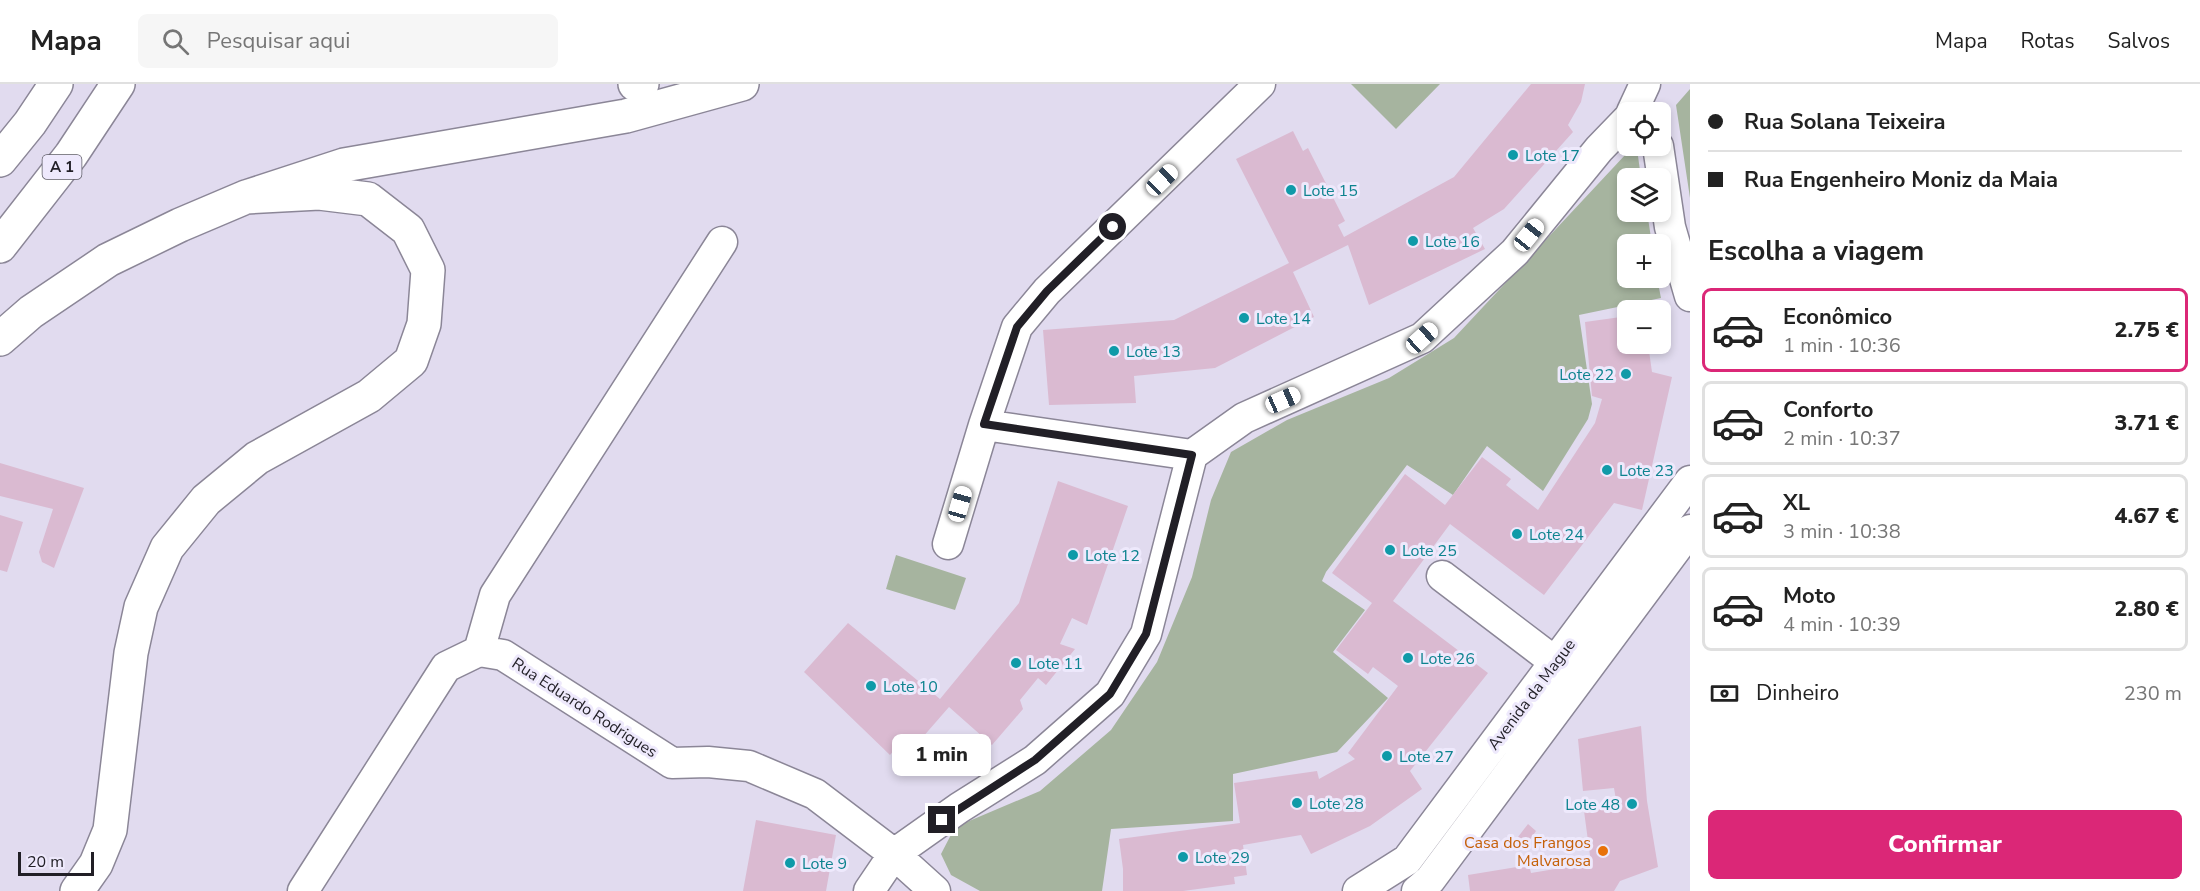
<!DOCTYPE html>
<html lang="pt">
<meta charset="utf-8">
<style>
body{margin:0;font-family:"Nunito Sans",sans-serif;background:#f6f6f6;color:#222;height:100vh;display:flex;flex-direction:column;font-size:22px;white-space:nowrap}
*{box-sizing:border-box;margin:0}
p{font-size:20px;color:#767676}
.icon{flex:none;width:33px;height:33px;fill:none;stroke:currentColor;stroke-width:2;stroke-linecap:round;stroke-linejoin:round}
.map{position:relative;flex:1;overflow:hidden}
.side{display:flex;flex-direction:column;background:#fff;width:510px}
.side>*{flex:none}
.guide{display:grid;align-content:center;height:132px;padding:0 18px;background:#fff}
.buttons{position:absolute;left:1617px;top:18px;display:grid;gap:12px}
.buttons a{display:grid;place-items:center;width:54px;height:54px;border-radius:9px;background:#fff;box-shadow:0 3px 9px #0003;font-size:30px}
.scale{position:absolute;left:18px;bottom:15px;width:76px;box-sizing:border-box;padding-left:6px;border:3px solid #211f26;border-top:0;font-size:16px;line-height:21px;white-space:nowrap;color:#211f26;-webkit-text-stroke:4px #eee9fc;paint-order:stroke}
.end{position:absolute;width:27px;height:27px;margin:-14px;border:8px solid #211f26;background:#fff;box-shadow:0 0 0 3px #fff}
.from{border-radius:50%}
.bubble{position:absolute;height:42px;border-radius:9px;background:#fff;box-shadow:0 3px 9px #0003;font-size:20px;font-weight:800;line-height:42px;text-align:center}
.car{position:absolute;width:18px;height:36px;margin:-18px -9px;border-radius:8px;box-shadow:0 0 4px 2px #0007;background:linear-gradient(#fff 24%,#345 0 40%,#fff 0 76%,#345 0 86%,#fff 0)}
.guide b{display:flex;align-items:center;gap:21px;height:57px;font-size:22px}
.guide b+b{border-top:2px solid #e0e0e0}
.guide i{width:15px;height:15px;background:#222}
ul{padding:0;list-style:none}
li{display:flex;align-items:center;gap:18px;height:84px;margin:0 12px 9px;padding:0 6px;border:3px solid #e0e0e0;border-radius:9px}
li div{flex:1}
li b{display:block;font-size:22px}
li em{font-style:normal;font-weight:800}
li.active{border-color:#db2777}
li>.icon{width:54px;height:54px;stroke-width:1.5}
h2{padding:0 18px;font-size:27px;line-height:72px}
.pay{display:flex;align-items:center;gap:15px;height:66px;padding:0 18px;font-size:22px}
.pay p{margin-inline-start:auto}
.cta{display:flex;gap:12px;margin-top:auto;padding:12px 18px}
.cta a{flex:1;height:69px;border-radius:9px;background:#db2777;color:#fff;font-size:24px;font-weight:800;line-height:69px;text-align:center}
header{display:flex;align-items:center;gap:36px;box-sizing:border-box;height:84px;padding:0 30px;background:#fff;border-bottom:2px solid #e0e0e0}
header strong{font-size:28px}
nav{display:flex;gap:33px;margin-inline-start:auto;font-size:21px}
.search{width:420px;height:54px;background:#f6f6f6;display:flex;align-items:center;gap:15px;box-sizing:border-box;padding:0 21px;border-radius:9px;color:#767676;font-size:22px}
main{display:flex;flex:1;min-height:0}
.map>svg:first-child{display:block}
.green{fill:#a6b49f}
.building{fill:#dabad1}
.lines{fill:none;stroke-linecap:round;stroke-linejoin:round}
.street-casing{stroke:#8b8697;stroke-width:33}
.primary-casing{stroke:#8b8697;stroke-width:36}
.highway-casing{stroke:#8b8697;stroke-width:36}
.street{stroke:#fff;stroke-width:30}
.primary{stroke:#fff;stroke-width:33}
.highway{stroke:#fff;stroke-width:33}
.route{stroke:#211f26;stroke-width:8}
.culture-dot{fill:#0f9aa8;stroke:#eee9fc;stroke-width:2}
.food-dot{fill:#e8710a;stroke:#eee9fc;stroke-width:2}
.labels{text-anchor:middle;stroke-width:6;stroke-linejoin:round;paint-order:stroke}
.shield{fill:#eee9fc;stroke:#5e5c66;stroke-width:1.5}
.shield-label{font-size:15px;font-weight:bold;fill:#211f26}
.culture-label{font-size:16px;fill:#0d838f;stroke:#eee9fc;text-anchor:start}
.street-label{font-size:16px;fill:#211f26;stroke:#eee9fc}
.food-label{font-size:16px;fill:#c56008;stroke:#eee9fc;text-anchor:end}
</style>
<header>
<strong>Mapa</strong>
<div class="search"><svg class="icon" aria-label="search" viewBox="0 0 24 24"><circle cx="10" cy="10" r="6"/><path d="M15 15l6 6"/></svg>Pesquisar aqui</div>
<nav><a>Mapa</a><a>Rotas</a><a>Salvos</a></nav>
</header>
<main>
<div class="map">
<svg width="1690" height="807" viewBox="0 0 1690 807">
<rect width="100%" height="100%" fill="#e1dbef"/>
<path class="green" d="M 1351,0 L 1440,0 L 1396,45 Z
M 1690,5 L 1690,114 L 1676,21 Z
M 1626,70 L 1638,72 L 1641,94 L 1628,94 L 1628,128 L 1647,128 L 1652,160 L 1628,160 L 1628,194 L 1657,194 L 1661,214 L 1579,231 L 1592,320 L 1588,335 L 1543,407 L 1487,362 L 1453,411 L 1407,381 L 1326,488 L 1322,497 L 1365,526 L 1333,568 L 1388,614 L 1337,668 L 1233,690 L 1233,737 L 1111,745 L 1102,807 L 980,807 L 951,791 L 941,770 L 955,743 L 1040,707 L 1111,646 L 1157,578 L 1192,493 L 1211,416 L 1231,368 L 1287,336 L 1389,294 L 1454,254 Z
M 896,471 L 966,494 L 955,526 L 886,505 Z"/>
<path class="building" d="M 1531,0 L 1585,0 L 1581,18 L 1568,41 L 1573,48 L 1504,125 L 1473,144 L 1485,165 L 1369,221 L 1348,161 L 1293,188 L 1314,233 L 1215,284 L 1134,292 L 1136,319 L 1049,321 L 1043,246 L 1174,236 L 1289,179 L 1236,75 L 1293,47 L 1303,67 L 1308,64 L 1345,137 L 1338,141 L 1344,153 L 1454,93 Z
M 1638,194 L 1651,194 L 1652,200 L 1640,202 Z
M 1628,232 L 1628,260 L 1648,260 L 1652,288 L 1672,293 L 1642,426 L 1614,419 L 1544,511 L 1450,440 L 1393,517 L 1488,589 L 1410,687 L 1422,705 L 1370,742 L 1311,770 L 1301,751 L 1243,761 L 1247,791 L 1234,793 L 1235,800 L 1183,807 L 1123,807 L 1123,785 L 1119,755 L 1240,739 L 1234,699 L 1317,687 L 1319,695 L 1355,675 L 1348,669 L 1398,602 L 1373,583 L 1368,590 L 1336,566 L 1372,519 L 1332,489 L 1405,390 L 1445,421 L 1482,373 L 1511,395 L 1506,401 L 1538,426 L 1595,339 L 1602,315 L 1592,312 L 1585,238 Z
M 0,379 L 84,404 L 54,484 L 42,478 L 39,468 L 53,425 L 0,412 Z
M 1058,397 L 1128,422 L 1087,541 L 1072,534 L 1060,560 L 1075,565 L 1046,601 L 1038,594 L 1020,616 L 1023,625 L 992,661 L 949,623 L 908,670 L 901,658 L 890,671 L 804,588 L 848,539 L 940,615 L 1019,519 Z
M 0,431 L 23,438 L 7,488 L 0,486 Z
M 1641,642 L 1647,717 L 1658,783 L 1620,797 L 1614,807 L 1470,807 L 1468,791 L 1529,781 L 1531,789 L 1591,779 L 1584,727 L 1617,722 L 1614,704 L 1583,707 L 1578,655 Z
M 756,736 L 836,751 L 826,807 L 743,807 Z
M 1528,740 L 1536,747 L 1527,760 L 1518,753 Z"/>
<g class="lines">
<g class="street-casing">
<path id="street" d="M 1632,28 L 1645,0
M 1658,62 L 1670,143 L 1690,212
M 984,341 L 1192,371
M 948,460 L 984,341 L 1017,243 L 1047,207 L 1260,0
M 1442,492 L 1555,578
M 479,567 L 495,511 L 722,158
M 303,807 L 446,583 L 479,567 L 503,571 L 672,679 L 708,678 L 749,682 L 815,710 L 894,770 L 935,807
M 869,807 L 894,770 L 959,724 L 1035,676 L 1110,610 L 1146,550 L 1192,371 L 1244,334 L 1422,254 L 1515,168 L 1599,65 L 1628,35
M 1358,807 L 1407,776 L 1690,397
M 1417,807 L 1430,796 L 1690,446"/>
</g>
<g class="primary-casing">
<path id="primary" d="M 635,0 L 642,0"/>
</g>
<g class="highway-casing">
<path id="highway" d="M 0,76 L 30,39 L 56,0
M 0,162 L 71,71 L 118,0
M 0,255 L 31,228 L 108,176 L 180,141 L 246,113 L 344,81 L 626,32 L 742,0
M 77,807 L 96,780 L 110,746 L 131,569 L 141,523 L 167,464 L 206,416 L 257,374 L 369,312 L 411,277 L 424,240 L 428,186 L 408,146 L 368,115 L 319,109 L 246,113"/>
</g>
<use href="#street" class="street"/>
<use href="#primary" class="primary"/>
<use href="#highway" class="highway"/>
</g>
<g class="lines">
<path class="route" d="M 942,736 L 1035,676 L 1110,610 L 1146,550 L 1192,371 L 984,340 L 1017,243 L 1047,207 L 1113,143"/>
</g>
<g class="culture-dot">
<circle cx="1513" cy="71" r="6"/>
<circle cx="1291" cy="106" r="6"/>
<circle cx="1413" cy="157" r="6"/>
<circle cx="1244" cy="234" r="6"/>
<circle cx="1114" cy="267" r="6"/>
<circle cx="1626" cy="290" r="6"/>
<circle cx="1607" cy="386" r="6"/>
<circle cx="1517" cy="450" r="6"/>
<circle cx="1390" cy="466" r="6"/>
<circle cx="1073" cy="471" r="6"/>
<circle cx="1408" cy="574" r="6"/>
<circle cx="1016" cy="579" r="6"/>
<circle cx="871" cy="602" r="6"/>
<circle cx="1387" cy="672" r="6"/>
<circle cx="1297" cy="719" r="6"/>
<circle cx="1632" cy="720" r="6"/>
<circle cx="1183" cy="773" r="6"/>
<circle cx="790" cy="779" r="6"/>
</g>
<circle class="food-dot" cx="1603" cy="767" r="6"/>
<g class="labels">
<rect class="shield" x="42.5" y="71" width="39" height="24" rx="4.5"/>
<g class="shield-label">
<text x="62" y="88">A 1</text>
</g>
<g class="culture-label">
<text x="1525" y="77">Lote 17</text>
<text x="1303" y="112">Lote 15</text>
<text x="1425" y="163">Lote 16</text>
<text x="1256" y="240">Lote 14</text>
<text x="1126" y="273">Lote 13</text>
<text x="1614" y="296" text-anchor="end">Lote 22</text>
<text x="1619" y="392">Lote 23</text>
<text x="1529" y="456">Lote 24</text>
<text x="1402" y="472">Lote 25</text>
<text x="1085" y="477">Lote 12</text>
<text x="1420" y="580">Lote 26</text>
<text x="1028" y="585">Lote 11</text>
<text x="883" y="608">Lote 10</text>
<text x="1399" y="678">Lote 27</text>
<text x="1309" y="725">Lote 28</text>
<text x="1620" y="726" text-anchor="end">Lote 48</text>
<text x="1195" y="779">Lote 29</text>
<text x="802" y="785">Lote 9</text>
</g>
<g class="street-label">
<text transform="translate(1531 610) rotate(-53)" y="6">Avenida da Mague</text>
<text transform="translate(585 623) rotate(33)" y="6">Rua Eduardo Rodrigues</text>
</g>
<g class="food-label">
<text x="1591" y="764">Casa dos Frangos<tspan x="1591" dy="18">Malvarosa</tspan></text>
</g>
</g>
</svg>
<div class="buttons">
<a><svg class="icon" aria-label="locate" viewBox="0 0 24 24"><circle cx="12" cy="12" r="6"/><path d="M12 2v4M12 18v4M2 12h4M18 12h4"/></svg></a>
<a><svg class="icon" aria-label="layers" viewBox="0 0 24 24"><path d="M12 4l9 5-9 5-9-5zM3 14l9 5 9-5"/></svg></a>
<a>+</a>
<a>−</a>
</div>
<div class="scale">20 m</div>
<i class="end from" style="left:1113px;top:143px"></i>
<i class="end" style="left:942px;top:736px"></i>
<div class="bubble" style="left:892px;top:650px;width:99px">1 min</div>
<i class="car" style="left:1162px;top:96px;rotate:46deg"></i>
<i class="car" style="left:1529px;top:151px;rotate:39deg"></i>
<i class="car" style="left:1422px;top:254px;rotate:48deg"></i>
<i class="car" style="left:1283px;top:316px;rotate:66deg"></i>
<i class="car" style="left:960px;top:420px;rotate:16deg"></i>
</div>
<section class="side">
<div class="guide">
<b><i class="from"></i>Rua Solana Teixeira</b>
<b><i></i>Rua Engenheiro Moniz da Maia</b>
</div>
<h2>Escolha a viagem</h2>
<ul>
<li class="active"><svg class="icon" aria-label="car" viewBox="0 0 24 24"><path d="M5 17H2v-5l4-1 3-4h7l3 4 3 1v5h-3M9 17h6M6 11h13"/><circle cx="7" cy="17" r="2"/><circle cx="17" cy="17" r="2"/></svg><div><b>Econômico</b><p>1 min · 10:36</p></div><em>2.75 €</em></li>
<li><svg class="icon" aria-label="car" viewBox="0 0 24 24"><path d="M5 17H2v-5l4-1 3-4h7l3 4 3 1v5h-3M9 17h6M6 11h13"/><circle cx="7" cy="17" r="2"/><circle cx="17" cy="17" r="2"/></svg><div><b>Conforto</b><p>2 min · 10:37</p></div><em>3.71 €</em></li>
<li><svg class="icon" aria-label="car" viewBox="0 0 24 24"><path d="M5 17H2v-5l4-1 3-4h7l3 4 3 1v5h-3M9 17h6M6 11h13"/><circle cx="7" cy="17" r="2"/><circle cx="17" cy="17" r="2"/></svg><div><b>XL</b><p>3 min · 10:38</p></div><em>4.67 €</em></li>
<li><svg class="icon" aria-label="car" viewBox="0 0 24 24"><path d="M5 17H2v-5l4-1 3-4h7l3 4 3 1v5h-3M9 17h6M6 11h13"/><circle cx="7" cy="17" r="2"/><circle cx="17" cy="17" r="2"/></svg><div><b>Moto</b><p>4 min · 10:39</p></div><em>2.80 €</em></li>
</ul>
<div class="pay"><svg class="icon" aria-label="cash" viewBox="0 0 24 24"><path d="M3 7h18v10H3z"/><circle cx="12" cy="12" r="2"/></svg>Dinheiro<p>230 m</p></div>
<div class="cta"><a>Confirmar</a></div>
</section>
</main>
